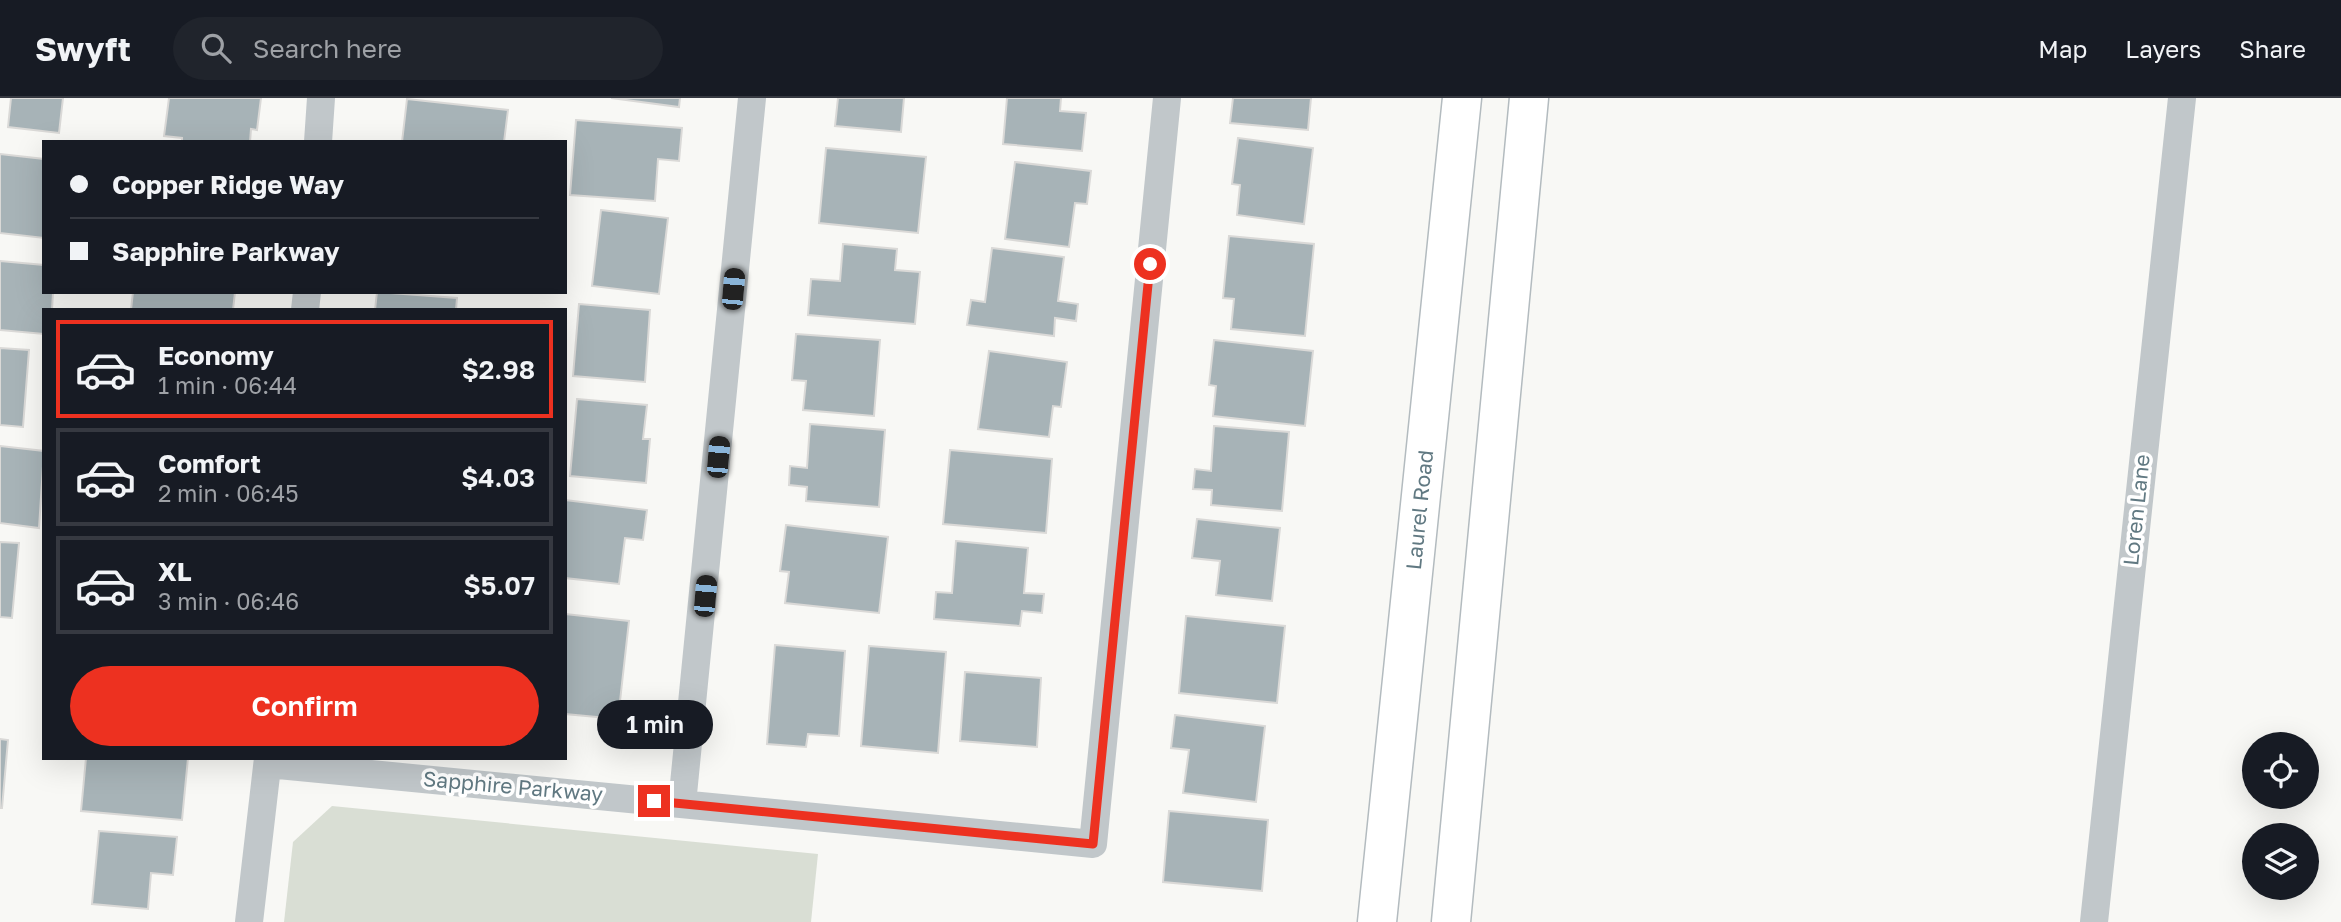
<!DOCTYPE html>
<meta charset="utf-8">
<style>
body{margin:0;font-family:"Golos Text",sans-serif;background:#20242c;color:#f1f3f6;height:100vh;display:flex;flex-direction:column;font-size:26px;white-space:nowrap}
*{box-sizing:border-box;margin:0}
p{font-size:23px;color:#9ea1a6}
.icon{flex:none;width:38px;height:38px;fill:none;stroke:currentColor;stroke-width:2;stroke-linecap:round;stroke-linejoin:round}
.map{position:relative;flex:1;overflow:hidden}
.drawer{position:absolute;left:42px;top:210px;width:525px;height:452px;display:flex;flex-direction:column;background:#171b24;border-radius:0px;box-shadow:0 7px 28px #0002}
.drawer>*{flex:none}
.guide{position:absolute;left:42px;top:42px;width:525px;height:154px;border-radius:0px;box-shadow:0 7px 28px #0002;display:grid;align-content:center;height:154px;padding:0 28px;background:#171b24}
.fabs{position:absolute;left:2242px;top:634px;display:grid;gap:14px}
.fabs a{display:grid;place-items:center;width:77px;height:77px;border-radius:50%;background:#171b24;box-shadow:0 7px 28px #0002;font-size:35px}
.end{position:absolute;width:32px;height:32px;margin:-16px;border:9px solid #ed3120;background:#fff;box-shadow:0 0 0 4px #fff}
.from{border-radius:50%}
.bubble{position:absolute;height:49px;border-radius:24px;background:#171b24;box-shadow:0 7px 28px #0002;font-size:23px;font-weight:600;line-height:49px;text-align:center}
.car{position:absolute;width:21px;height:42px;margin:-21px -10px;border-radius:9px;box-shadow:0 0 5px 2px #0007;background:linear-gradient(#222 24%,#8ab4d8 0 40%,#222 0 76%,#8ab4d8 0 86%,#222 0)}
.guide b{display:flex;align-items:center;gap:24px;height:66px;font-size:26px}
.guide b+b{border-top:2px solid #363941}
.guide i{width:18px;height:18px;background:#f1f3f6}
ul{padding:12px 0 0;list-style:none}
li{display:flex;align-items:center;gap:21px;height:98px;margin:0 14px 10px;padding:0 14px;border:4px solid #363941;border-radius:0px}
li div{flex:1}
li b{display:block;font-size:26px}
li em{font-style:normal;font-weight:600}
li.on{border-color:#ed3120}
li>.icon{width:63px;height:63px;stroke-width:1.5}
.action{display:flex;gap:14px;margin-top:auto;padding:14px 28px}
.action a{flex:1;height:80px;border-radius:42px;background:#ed3120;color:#fff;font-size:28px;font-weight:600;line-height:80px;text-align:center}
header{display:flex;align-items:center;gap:42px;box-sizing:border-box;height:98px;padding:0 35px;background:#171b24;border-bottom:2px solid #363941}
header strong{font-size:33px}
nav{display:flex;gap:38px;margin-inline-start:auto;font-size:24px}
.search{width:490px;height:63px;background:#20242c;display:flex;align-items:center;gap:18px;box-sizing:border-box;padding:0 24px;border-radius:38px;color:#9ea1a6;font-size:26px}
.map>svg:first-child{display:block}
.green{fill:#d9ded4}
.building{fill:#a7b3b7;stroke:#dad9d7;stroke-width:2}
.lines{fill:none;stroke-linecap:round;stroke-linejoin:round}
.secondary-casing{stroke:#b3bbbf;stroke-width:41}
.street{stroke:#c1c7ca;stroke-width:28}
.secondary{stroke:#fff;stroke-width:38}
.route{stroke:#ed3120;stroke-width:9}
.labels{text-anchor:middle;stroke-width:7;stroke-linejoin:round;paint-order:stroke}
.street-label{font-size:21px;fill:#617982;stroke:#fff}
</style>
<header>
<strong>Swyft</strong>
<div class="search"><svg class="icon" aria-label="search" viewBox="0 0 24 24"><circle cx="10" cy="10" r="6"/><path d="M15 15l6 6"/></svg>Search here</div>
<nav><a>Map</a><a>Layers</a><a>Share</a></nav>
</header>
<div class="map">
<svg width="2341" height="824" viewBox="0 0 2341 824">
<rect width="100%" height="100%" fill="#f8f8f5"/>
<path class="green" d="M 332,708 L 818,756 L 811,824 L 284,824 L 293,744 Z"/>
<path class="building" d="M 11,0 L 63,0 L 59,35 L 8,29 Z
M 169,0 L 261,0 L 257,32 L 251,31 L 250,44 L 182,44 L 182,40 L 164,38 Z
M 611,0 L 680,0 L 679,9 Z
M 838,0 L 904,0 L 901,34 L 835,28 Z
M 1007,0 L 1061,0 L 1060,13 L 1086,15 L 1082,53 L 1003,46 Z
M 1233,0 L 1311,0 L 1308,32 L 1230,25 Z
M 407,1 L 508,12 L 504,44 L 402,44 Z
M 576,22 L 682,30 L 679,63 L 658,61 L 655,103 L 570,97 Z
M 1238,40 L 1313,50 L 1304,126 L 1237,117 L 1240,87 L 1232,86 Z
M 826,50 L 926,59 L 918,135 L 819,125 Z
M 0,56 L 44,61 L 44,140 L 0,135 Z
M 1015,64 L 1091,73 L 1087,106 L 1075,105 L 1069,149 L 1005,141 Z
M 601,112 L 668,120 L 659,196 L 592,188 Z
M 1229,138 L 1314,146 L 1305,238 L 1231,231 L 1234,201 L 1223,200 Z
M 843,146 L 897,151 L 895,172 L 920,174 L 915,226 L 808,217 L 811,181 L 840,183 Z
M 992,150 L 1064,159 L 1058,203 L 1078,206 L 1076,223 L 1055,220 L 1054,238 L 967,227 L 971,202 L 985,204 Z
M 0,163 L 44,167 L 44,194 L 53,194 L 52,212 L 44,212 L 44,236 L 0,232 Z
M 133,194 L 235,194 L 233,212 L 131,212 Z
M 377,194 L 457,200 L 456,212 L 375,212 Z
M 579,206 L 650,212 L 645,284 L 573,278 Z
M 796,236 L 880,242 L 874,318 L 803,312 L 806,283 L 792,282 Z
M 1214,242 L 1313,253 L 1305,328 L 1213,318 L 1216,288 L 1209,287 Z
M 0,250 L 29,252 L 23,329 L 0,327 Z
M 989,253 L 1067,264 L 1061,309 L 1053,308 L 1049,339 L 978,331 Z
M 577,301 L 647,307 L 643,341 L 650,341 L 646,385 L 570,378 Z
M 810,326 L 885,332 L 879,409 L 806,403 L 807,389 L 789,387 L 790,368 L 807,370 Z
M 1214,328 L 1289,334 L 1282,413 L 1211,407 L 1212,392 L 1193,391 L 1195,371 L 1211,373 Z
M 0,348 L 44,353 L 39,430 L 0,425 Z
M 950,352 L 1052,361 L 1046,435 L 943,426 Z
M 565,402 L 647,412 L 643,442 L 625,440 L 619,486 L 565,480 Z
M 1197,421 L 1280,430 L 1272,503 L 1216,497 L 1220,463 L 1192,460 Z
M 786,427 L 888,439 L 879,515 L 785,505 L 789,474 L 780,473 Z
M 956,443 L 1028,450 L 1024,495 L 1044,496 L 1042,515 L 1022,513 L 1020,528 L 934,521 L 936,494 L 952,495 Z
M 0,444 L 19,445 L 12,520 L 0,519 Z
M 565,516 L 629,523 L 618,621 L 565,616 Z
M 1186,518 L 1285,528 L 1277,605 L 1179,595 Z
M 775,547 L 845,553 L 839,638 L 808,636 L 806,649 L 767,646 Z
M 869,548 L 946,554 L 938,655 L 861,648 Z
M 965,574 L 1041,580 L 1037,649 L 960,643 Z
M 1175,617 L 1265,628 L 1256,704 L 1183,695 L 1189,652 L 1171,650 Z
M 0,641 L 8,642 L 2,710 L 0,710 Z
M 86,660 L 188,660 L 182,722 L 81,713 Z
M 1169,713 L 1268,722 L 1262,793 L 1163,784 Z
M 99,733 L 177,739 L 173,777 L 151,775 L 148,811 L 92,806 Z"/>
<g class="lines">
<g class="secondary-casing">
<path id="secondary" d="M 1377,824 L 1462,0
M 1451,824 L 1529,0"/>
</g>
<path class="street" d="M 318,44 L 321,0
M 305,212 L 307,194
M 268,666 L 1093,746 L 1167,0
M 682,706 L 752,0
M 249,824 L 268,660
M 2094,824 L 2182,0"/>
<use href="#secondary" class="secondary"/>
</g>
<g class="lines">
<path class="route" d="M 654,703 L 1093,746 L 1150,166"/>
</g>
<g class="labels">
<g class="street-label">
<text transform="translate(1420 412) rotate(-84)" y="7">Laurel Road</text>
<text transform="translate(2137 412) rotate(-84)" y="7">Loren Lane</text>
<text transform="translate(513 689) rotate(5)" y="7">Sapphire Parkway</text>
</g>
</g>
</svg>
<div class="fabs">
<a><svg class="icon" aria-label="locate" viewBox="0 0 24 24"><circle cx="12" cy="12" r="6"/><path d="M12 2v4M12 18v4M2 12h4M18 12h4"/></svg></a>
<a><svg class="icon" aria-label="layers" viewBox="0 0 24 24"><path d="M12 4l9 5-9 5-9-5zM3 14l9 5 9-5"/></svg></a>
</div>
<i class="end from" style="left:1150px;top:166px"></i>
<i class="end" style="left:654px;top:703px"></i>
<div class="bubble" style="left:597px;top:602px;width:116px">1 min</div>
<i class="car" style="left:733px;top:191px;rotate:5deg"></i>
<i class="car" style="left:718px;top:359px;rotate:5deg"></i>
<i class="car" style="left:705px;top:498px;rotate:5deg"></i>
<div class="guide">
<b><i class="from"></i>Copper Ridge Way</b>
<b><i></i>Sapphire Parkway</b>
</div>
<section class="drawer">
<ul>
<li class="on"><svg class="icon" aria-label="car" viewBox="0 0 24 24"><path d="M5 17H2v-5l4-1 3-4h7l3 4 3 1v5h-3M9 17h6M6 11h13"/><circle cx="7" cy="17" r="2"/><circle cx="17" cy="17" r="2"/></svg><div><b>Economy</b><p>1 min · 06:44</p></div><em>$2.98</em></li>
<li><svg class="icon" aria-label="car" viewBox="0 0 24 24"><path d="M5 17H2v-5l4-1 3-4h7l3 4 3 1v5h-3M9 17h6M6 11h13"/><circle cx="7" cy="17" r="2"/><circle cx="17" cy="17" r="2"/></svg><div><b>Comfort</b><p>2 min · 06:45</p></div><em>$4.03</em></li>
<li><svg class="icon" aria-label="car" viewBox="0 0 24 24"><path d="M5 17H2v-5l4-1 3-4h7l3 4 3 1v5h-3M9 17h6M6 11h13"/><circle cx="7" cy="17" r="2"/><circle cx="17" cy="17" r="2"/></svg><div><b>XL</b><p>3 min · 06:46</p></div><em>$5.07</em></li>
</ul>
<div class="action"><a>Confirm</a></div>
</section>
</div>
